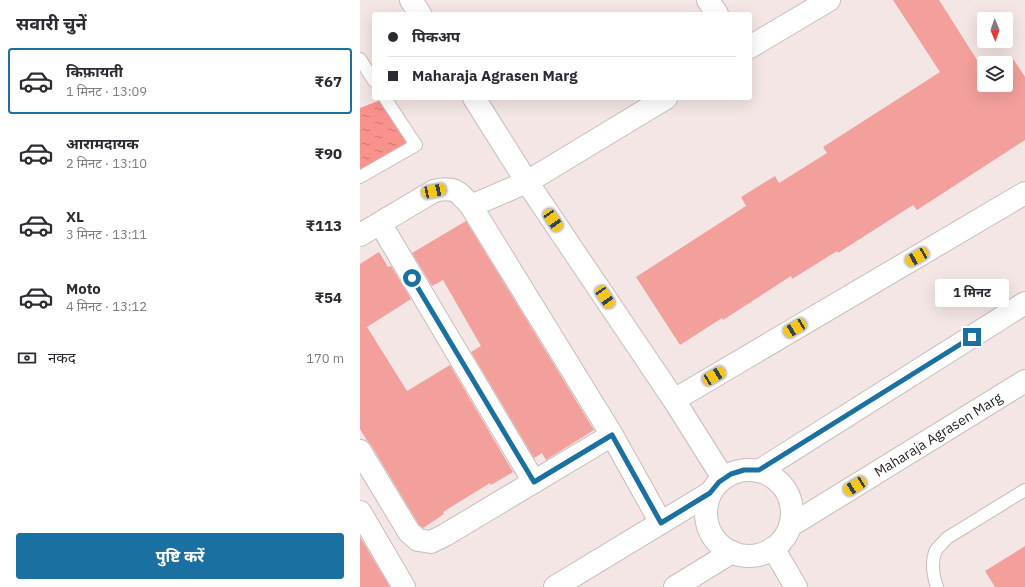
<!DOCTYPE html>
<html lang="hi">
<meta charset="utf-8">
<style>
body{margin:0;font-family:"IBM Plex Sans","Noto Sans Devanagari",sans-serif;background:#f7f7f7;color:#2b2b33;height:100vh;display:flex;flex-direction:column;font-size:15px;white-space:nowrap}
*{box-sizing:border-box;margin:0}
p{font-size:13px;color:#7c7c81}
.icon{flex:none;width:22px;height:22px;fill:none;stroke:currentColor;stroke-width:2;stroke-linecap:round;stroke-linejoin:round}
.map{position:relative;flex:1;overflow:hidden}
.side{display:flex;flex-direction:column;background:#fff;width:360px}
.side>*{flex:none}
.top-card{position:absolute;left:12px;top:12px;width:380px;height:88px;border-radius:4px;box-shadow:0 4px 16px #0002;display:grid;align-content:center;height:88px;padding:0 16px;background:#fff}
.needle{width:26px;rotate:178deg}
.fabs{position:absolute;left:617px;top:12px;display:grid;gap:8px}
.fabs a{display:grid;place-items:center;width:36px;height:36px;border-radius:4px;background:#fff;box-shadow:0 4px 16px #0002;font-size:20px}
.end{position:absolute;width:18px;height:18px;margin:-9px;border:5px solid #1a70a0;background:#fff;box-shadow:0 0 0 2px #fff}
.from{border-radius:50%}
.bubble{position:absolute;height:28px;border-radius:4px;background:#fff;box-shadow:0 4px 16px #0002;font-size:13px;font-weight:700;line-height:28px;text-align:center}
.car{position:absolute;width:12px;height:24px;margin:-12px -6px;border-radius:5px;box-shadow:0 0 3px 1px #0007;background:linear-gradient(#f5c518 24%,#345 0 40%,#f5c518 0 76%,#345 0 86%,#f5c518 0)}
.top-card b{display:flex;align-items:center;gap:14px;height:38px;font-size:15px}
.top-card b+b{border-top:1px solid #e1e1e2}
.top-card i{width:10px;height:10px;background:#2b2b33}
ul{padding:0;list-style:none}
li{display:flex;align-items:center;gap:12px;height:66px;margin:0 8px 6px;padding:0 8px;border:2px solid transparent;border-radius:4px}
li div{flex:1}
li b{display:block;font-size:15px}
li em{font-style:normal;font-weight:700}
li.selected{border-color:#1a70a0}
li>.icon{width:36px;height:36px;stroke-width:1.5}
h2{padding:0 16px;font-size:18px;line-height:48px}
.pay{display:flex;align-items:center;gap:10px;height:44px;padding:0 16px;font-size:15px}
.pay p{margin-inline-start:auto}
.action{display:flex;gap:8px;margin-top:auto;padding:8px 16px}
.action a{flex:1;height:46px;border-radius:4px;background:#1a70a0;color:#fff;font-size:16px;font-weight:700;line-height:46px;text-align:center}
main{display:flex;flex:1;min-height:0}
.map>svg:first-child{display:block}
.water{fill:url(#water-ripples)}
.building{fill:#f39f9b}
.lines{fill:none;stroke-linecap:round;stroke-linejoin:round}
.service-casing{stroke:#c9bcbb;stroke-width:14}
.minor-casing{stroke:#c9bcbb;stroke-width:24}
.tertiary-casing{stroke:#c9bcbb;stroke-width:24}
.service{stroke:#fff;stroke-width:12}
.minor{stroke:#fff;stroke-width:22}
.tertiary{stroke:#fff;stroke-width:22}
.route{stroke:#1a70a0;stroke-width:5}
.labels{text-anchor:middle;stroke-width:3;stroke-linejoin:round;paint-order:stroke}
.street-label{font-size:14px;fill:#272222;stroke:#fff4f3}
</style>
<main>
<section class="side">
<h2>सवारी चुनें</h2>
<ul>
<li class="selected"><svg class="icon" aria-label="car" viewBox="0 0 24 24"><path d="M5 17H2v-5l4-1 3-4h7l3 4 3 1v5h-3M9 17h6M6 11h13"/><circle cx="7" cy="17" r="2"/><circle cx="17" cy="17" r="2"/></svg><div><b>किफ़ायती</b><p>1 मिनट · 13:09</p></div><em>₹67</em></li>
<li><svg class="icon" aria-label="car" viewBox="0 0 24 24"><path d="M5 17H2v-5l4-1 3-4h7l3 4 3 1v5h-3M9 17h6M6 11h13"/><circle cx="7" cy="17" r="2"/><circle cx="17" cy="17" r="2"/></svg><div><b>आरामदायक</b><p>2 मिनट · 13:10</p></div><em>₹90</em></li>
<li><svg class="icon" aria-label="car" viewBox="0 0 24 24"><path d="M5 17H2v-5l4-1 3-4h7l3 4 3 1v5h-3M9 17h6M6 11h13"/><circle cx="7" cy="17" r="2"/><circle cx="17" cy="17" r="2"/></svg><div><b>XL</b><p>3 मिनट · 13:11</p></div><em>₹113</em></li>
<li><svg class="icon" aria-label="car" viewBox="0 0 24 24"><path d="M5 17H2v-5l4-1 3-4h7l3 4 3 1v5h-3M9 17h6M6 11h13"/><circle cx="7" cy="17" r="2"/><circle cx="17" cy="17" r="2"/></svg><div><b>Moto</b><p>4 मिनट · 13:12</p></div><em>₹54</em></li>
</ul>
<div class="pay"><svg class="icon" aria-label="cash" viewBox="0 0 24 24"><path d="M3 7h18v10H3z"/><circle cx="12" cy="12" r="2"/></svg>नकद<p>170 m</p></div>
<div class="action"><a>पुष्टि करें</a></div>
</section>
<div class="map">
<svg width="665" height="587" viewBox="0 0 665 587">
<defs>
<pattern id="water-ripples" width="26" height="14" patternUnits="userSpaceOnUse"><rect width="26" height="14" fill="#f9918d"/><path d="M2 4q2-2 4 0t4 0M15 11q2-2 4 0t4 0" fill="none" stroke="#ca7673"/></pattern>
</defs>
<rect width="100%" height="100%" fill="#f3e6e5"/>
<path class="water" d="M 26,98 L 56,145 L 0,177 L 0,108 Z"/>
<path class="building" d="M 533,0 L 579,0 L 624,71 L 624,85 L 646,85 L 646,63 L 643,63 L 652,57 L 665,77 L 665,140 L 557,210 L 553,205 L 478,253 L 477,251 L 432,279 L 431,276 L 363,320 L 362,318 L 320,345 L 276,277 L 386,206 L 381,197 L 415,176 L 419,183 L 467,153 L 463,147 L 580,72 Z
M 106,221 L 234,430 L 186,460 L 182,453 L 174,458 L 111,352 L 121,346 L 83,280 L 72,286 L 52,253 Z
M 19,252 L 28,267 L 31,266 L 51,299 L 7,327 L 47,391 L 90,365 L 153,472 L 131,485 L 130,483 L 83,512 L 84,514 L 63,528 L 59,525 L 11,445 L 8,442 L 0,429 L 0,264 Z
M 0,537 L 30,587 L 0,587 Z
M 665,546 L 665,587 L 635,587 L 625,571 Z"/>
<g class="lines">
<g class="service-casing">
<path id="service" d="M 0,59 L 14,81
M 0,177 L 56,145 L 25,98
M 577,587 C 573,575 571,561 576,550 C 579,546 584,542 587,538 L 665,490"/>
</g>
<g class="minor-casing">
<path id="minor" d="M 348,0 L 357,14
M 390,47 L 469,0
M 111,206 L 167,182 L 306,98
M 20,223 L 174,482
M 0,235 L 74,191 C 94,186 98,191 111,206 L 252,435 L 301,523
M 314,400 L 665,193
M 0,451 L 49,532 L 58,540 L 71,542 L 85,535 L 252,435
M 0,512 L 44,587"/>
</g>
<g class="tertiary-casing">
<g id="tertiary">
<path d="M 51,0 L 60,14"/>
<path d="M 114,98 L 167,182 L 314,400 L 363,478"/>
<circle cx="389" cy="513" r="43"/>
<path d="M 399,471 L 665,303"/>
<path id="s1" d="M 430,526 L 665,381"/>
<path d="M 413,548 L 436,587"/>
<path d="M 195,587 L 350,493"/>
<path d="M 315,587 L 372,552"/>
</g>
</g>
<use href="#service" class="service"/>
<use href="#minor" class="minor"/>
<use href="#tertiary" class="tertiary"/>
</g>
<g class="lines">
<path class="route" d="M 52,278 L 174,482 L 252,435 L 301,523 L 350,493 L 359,482 L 371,474 L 384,470 L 399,470 L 612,337"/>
</g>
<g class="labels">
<g class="street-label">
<text dy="5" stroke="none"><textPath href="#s1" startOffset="174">Maharaja Agrasen Marg</textPath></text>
</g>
</g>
</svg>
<div class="fabs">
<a><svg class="needle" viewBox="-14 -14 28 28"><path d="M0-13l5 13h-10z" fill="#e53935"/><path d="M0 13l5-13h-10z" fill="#7c7c81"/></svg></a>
<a><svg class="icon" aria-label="layers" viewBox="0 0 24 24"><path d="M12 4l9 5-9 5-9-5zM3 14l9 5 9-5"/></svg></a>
</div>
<i class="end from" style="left:52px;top:278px"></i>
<i class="end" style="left:612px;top:337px"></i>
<div class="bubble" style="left:575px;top:279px;width:74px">1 मिनट</div>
<i class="car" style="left:74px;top:191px;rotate:78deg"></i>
<i class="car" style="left:193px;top:220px;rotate:146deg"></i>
<i class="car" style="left:557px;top:257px;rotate:240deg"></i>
<i class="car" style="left:245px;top:297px;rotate:146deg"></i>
<i class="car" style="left:435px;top:328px;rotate:239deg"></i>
<i class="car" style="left:354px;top:376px;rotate:59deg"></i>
<i class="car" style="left:495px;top:486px;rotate:238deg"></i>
<div class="top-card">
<b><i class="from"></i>पिकअप</b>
<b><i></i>Maharaja Agrasen Marg</b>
</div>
</div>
</main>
